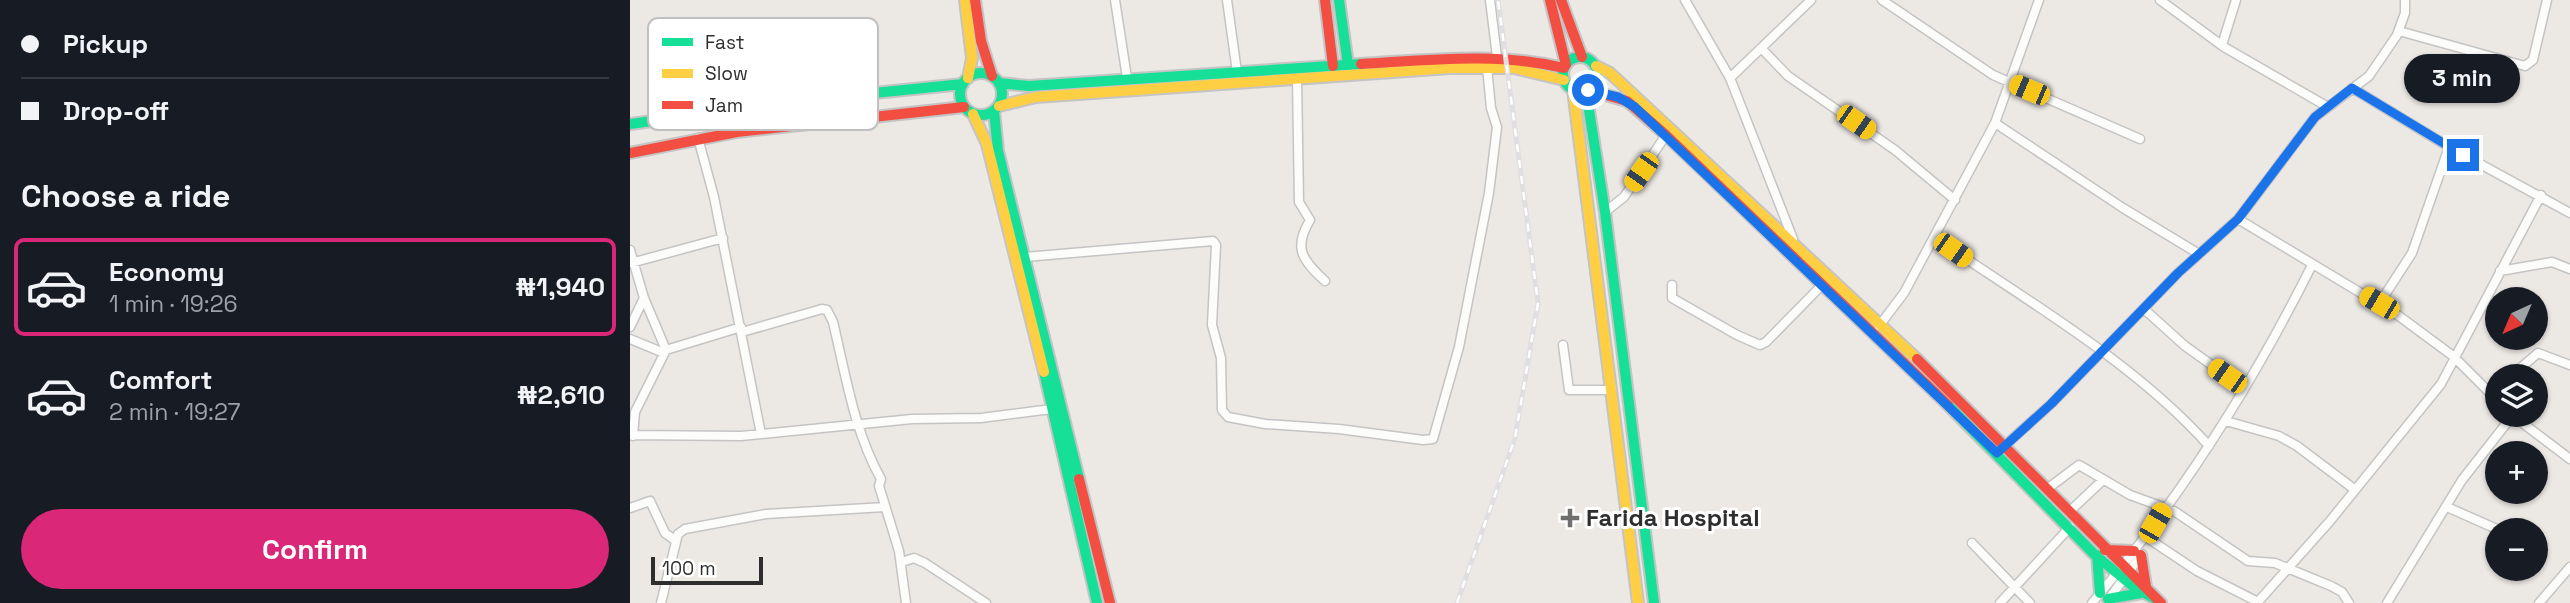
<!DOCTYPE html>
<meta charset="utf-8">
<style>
body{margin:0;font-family:"Space Grotesk",sans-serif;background:#20242c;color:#f1f3f6;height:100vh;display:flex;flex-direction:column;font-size:26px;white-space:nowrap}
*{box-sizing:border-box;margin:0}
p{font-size:23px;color:#9ea1a6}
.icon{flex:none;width:38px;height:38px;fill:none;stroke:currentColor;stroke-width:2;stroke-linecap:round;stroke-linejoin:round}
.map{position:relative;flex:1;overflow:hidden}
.drawer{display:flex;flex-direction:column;background:#171b24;width:630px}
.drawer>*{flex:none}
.top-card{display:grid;align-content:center;height:154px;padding:0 21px;background:#171b24}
.needle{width:46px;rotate:224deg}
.fabs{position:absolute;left:1855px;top:287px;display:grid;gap:14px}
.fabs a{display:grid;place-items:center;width:63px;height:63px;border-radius:50%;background:#171b24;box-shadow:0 2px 5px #0004;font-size:35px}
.scale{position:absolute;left:21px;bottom:18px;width:112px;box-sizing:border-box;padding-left:7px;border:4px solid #2e2e2e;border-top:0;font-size:19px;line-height:24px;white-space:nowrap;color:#2e2e2e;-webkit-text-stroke:5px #fff;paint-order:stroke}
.end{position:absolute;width:32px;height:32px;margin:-16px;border:9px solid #1a73e8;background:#fff;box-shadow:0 0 0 4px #fff}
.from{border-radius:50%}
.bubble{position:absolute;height:49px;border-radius:24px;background:#171b24;box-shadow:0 2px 5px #0004;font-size:23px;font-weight:600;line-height:49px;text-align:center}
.car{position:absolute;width:21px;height:42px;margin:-21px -10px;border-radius:9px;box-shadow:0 0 5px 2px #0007;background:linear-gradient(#f5c518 24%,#345 0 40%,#f5c518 0 76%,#345 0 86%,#f5c518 0)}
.top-card b{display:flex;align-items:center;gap:24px;height:66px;font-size:26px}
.top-card b+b{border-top:2px solid #363941}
.top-card i{width:18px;height:18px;background:#f1f3f6}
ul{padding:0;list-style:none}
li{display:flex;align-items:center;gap:21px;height:98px;margin:0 14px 10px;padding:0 7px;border:4px solid transparent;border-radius:10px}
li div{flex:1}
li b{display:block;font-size:26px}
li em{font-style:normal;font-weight:600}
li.on{border-color:#db2777}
li>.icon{width:63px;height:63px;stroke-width:1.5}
h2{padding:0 21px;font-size:32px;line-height:84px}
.cta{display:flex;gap:14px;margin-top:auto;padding:14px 21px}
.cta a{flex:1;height:80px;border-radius:42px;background:#db2777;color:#fff;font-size:28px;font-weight:600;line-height:80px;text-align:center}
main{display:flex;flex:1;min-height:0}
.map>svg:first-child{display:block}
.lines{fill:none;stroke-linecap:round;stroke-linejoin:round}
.street-casing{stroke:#c5c4c5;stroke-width:11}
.fast-casing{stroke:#c5c4c5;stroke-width:14}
.slow-casing{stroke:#c5c4c5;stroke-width:14}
.jam-casing{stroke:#c5c4c5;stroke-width:14}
.street{stroke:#fcfcfb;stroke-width:8}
.fast{stroke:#16e098;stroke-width:10}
.slow{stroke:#ffcf43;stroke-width:10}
.jam{stroke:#f24e42;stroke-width:10}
.rail-casing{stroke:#dfdfe1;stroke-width:5}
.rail{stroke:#fff;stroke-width:2.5;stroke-dasharray:8;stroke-linecap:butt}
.route{stroke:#1a73e8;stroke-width:9}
.poi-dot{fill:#706f6e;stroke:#fff;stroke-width:2.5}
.labels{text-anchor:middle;stroke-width:6;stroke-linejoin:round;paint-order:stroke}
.poi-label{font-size:24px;font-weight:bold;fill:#2e2e2e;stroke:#fff;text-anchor:start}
.key{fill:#fff;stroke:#c0c0c0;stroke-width:2}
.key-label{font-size:19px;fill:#2e2e2e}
</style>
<main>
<section class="drawer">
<div class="top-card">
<b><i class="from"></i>Pickup</b>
<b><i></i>Drop-off</b>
</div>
<h2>Choose a ride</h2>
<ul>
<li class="on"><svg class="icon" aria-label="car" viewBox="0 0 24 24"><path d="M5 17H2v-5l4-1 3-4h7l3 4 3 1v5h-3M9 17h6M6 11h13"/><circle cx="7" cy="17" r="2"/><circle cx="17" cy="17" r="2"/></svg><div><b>Economy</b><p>1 min · 19:26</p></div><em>₦1,940</em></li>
<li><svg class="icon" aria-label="car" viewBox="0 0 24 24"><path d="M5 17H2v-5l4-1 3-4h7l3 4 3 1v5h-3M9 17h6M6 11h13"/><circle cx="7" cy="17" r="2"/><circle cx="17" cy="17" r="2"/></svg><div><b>Comfort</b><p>2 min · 19:27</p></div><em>₦2,610</em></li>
</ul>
<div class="cta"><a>Confirm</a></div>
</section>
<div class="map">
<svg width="1940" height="603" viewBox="0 0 1940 603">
<rect width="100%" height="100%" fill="#ece8e4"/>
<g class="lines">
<g class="street-casing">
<path id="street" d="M 485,0 L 497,78
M 597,0 L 607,72
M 860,0 L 867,57
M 1055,0 L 1100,78 L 1163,239
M 1252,0 L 1363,75 L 1510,139
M 1530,0 L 1594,47 L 1698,107
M 1769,31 L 1895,66 L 1903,60 L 1917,0
M 1592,45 L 1606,0
M 1133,50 L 1158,76 L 1265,150 L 1325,200
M 1100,78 L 1181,0
M 667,79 L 669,202 L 680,220 C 663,248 672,260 695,281
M 1722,88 L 1819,147 L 1940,213
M 1365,123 L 1493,208 L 1569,254
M 68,138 L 84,197 L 131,434
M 975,212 L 994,197 L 1036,135
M 1608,219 L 1769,316 L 1823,356 L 1867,400
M 1304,237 C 1397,301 1504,362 1579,446
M 0,250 L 14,298 L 36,350
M 395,257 L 583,241 L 586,245 L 582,325 L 591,358 L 592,410 L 598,417 L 635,424 L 709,429 L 793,440 L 803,439 L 829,347 L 859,193 L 867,127 L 861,108 L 857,67
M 1,263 L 93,238
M 1870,271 L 1922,262 L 1940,269
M 1042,285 L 1042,298 L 1107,335 L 1130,345 L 1136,342 L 1192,285
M 1749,304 L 1782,253 L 1819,147
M 1514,309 L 1555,346 L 1614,388
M 1249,326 L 1274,293 L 1365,123 L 1409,0
M 0,327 L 14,298
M 112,332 L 192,309 L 197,310 L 203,322 C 216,376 224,431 251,479 L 249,486 L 269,551 L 276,603
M 0,339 L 34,353
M 933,345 L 939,390 L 982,390
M 1881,376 L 1908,353 L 1940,365
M 1882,415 L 1940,459
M 1596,421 L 1649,436 L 1667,446 L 1724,489
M 0,435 L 111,436 L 282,419 L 351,418 L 422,409
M 3,436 L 5,412 L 36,350 L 111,327
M 1372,448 L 1421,404 L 1548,273 L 1608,219 L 1685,117 L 1739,76 L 1767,35 L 1775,13 L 1775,0
M 1417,489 L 1449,465 L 1500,495 L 1544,511 L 1618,561 L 1645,563 L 1701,586 L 1712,592 L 1719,603
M 1817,507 L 1869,530
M 0,508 L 20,501 L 35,533 L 46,541
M 1439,512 L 1473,480
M 1516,537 L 1567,571 L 1628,602
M 1342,543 L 1400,603
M 272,562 L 284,558 L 295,563 L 356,603
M 1478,600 L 1512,554
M 31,603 L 48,534 L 55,529 L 136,514 L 255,507
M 1370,603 L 1440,527
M 1462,603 C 1549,500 1622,385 1682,265
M 1627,603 L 1700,521 L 1811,384 L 1911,195
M 1757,603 L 1832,480 L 1883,415
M 1909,603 L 1940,567"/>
</g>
<g class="fast-casing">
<path id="fast" d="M 709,0 L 718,65
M933 74a17 17 0 1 1 34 0a17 17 0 1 1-34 0Z
M330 94a21 21 0 1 1 42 0a21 21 0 1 1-42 0Z
M 369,83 L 399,86 L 731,64
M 956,91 L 975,212 L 1024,603
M 364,111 L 368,151 L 449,479
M 0,124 L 175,100 L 333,84
M 414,372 L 467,603
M 1318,405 L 1464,554 L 1505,588 L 1524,598
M 1467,555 L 1470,593
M 1478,599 L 1511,593"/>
</g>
<g class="slow-casing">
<path id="slow" d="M 335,0 L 342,58 L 338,78
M 966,66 L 980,73 L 1287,359
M 943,90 L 1008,603
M 369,106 L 406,97 L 820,68 L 884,68 L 934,80
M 343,114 L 357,144 L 414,372"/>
</g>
<g class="jam-casing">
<path id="jam" d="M 345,0 L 351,41 L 362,76
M 695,0 L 703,66
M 920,0 L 936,65
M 931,0 L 952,57
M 731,64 C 800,60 867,52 934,68
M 958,90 L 997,101 L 1036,135 L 1318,405
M 0,153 L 107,132 L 334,107
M 1287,359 L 1531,603
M 449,479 L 480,603
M 1475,550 L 1504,551
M 1511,555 L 1516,587"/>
</g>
<use href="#street" class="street"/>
<use href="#fast" class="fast"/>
<use href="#slow" class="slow"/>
<use href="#jam" class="jam"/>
<g class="rail-casing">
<path id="rail" d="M 827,603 L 885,438 L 908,303 L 868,0"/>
</g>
<use href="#rail" class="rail"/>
</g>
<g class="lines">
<path class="route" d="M 958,90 L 988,97 L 1005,107 L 1367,453 L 1421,404 L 1548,273 L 1608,219 L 1685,117 L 1722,88 L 1833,155"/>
</g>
<path class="poi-dot" d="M936.5 507.5h7v7h7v7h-7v7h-7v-7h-7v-7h7z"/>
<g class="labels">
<g class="poi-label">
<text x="956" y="526">Farida Hospital</text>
</g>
</g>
<rect x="18" y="18" width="230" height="112" rx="10" class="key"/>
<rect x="32" y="38" width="31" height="8" fill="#16e098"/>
<rect x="32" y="69" width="31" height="9" fill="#ffcf43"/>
<rect x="32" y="101" width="31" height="8" fill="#f24e42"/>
<g class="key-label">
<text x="75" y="49">Fast</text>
<text x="75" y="80">Slow</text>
<text x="75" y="112">Jam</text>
</g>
</svg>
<div class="fabs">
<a><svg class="needle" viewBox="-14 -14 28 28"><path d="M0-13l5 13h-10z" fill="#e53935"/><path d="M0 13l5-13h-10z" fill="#9ea1a6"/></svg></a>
<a><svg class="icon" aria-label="layers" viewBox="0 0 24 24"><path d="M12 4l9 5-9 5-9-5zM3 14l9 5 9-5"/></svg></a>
<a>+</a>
<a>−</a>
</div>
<div class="scale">100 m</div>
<i class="end from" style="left:958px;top:90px"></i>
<i class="end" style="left:1833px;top:155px"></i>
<div class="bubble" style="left:1774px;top:54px;width:116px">3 min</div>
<i class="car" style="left:1399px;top:90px;rotate:293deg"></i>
<i class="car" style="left:1226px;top:122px;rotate:125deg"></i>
<i class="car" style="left:1011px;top:172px;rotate:215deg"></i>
<i class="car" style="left:1323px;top:250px;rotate:125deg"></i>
<i class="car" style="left:1749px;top:303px;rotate:300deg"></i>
<i class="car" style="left:1597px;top:376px;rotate:305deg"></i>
<i class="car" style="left:1525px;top:523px;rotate:30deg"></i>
</div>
</main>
